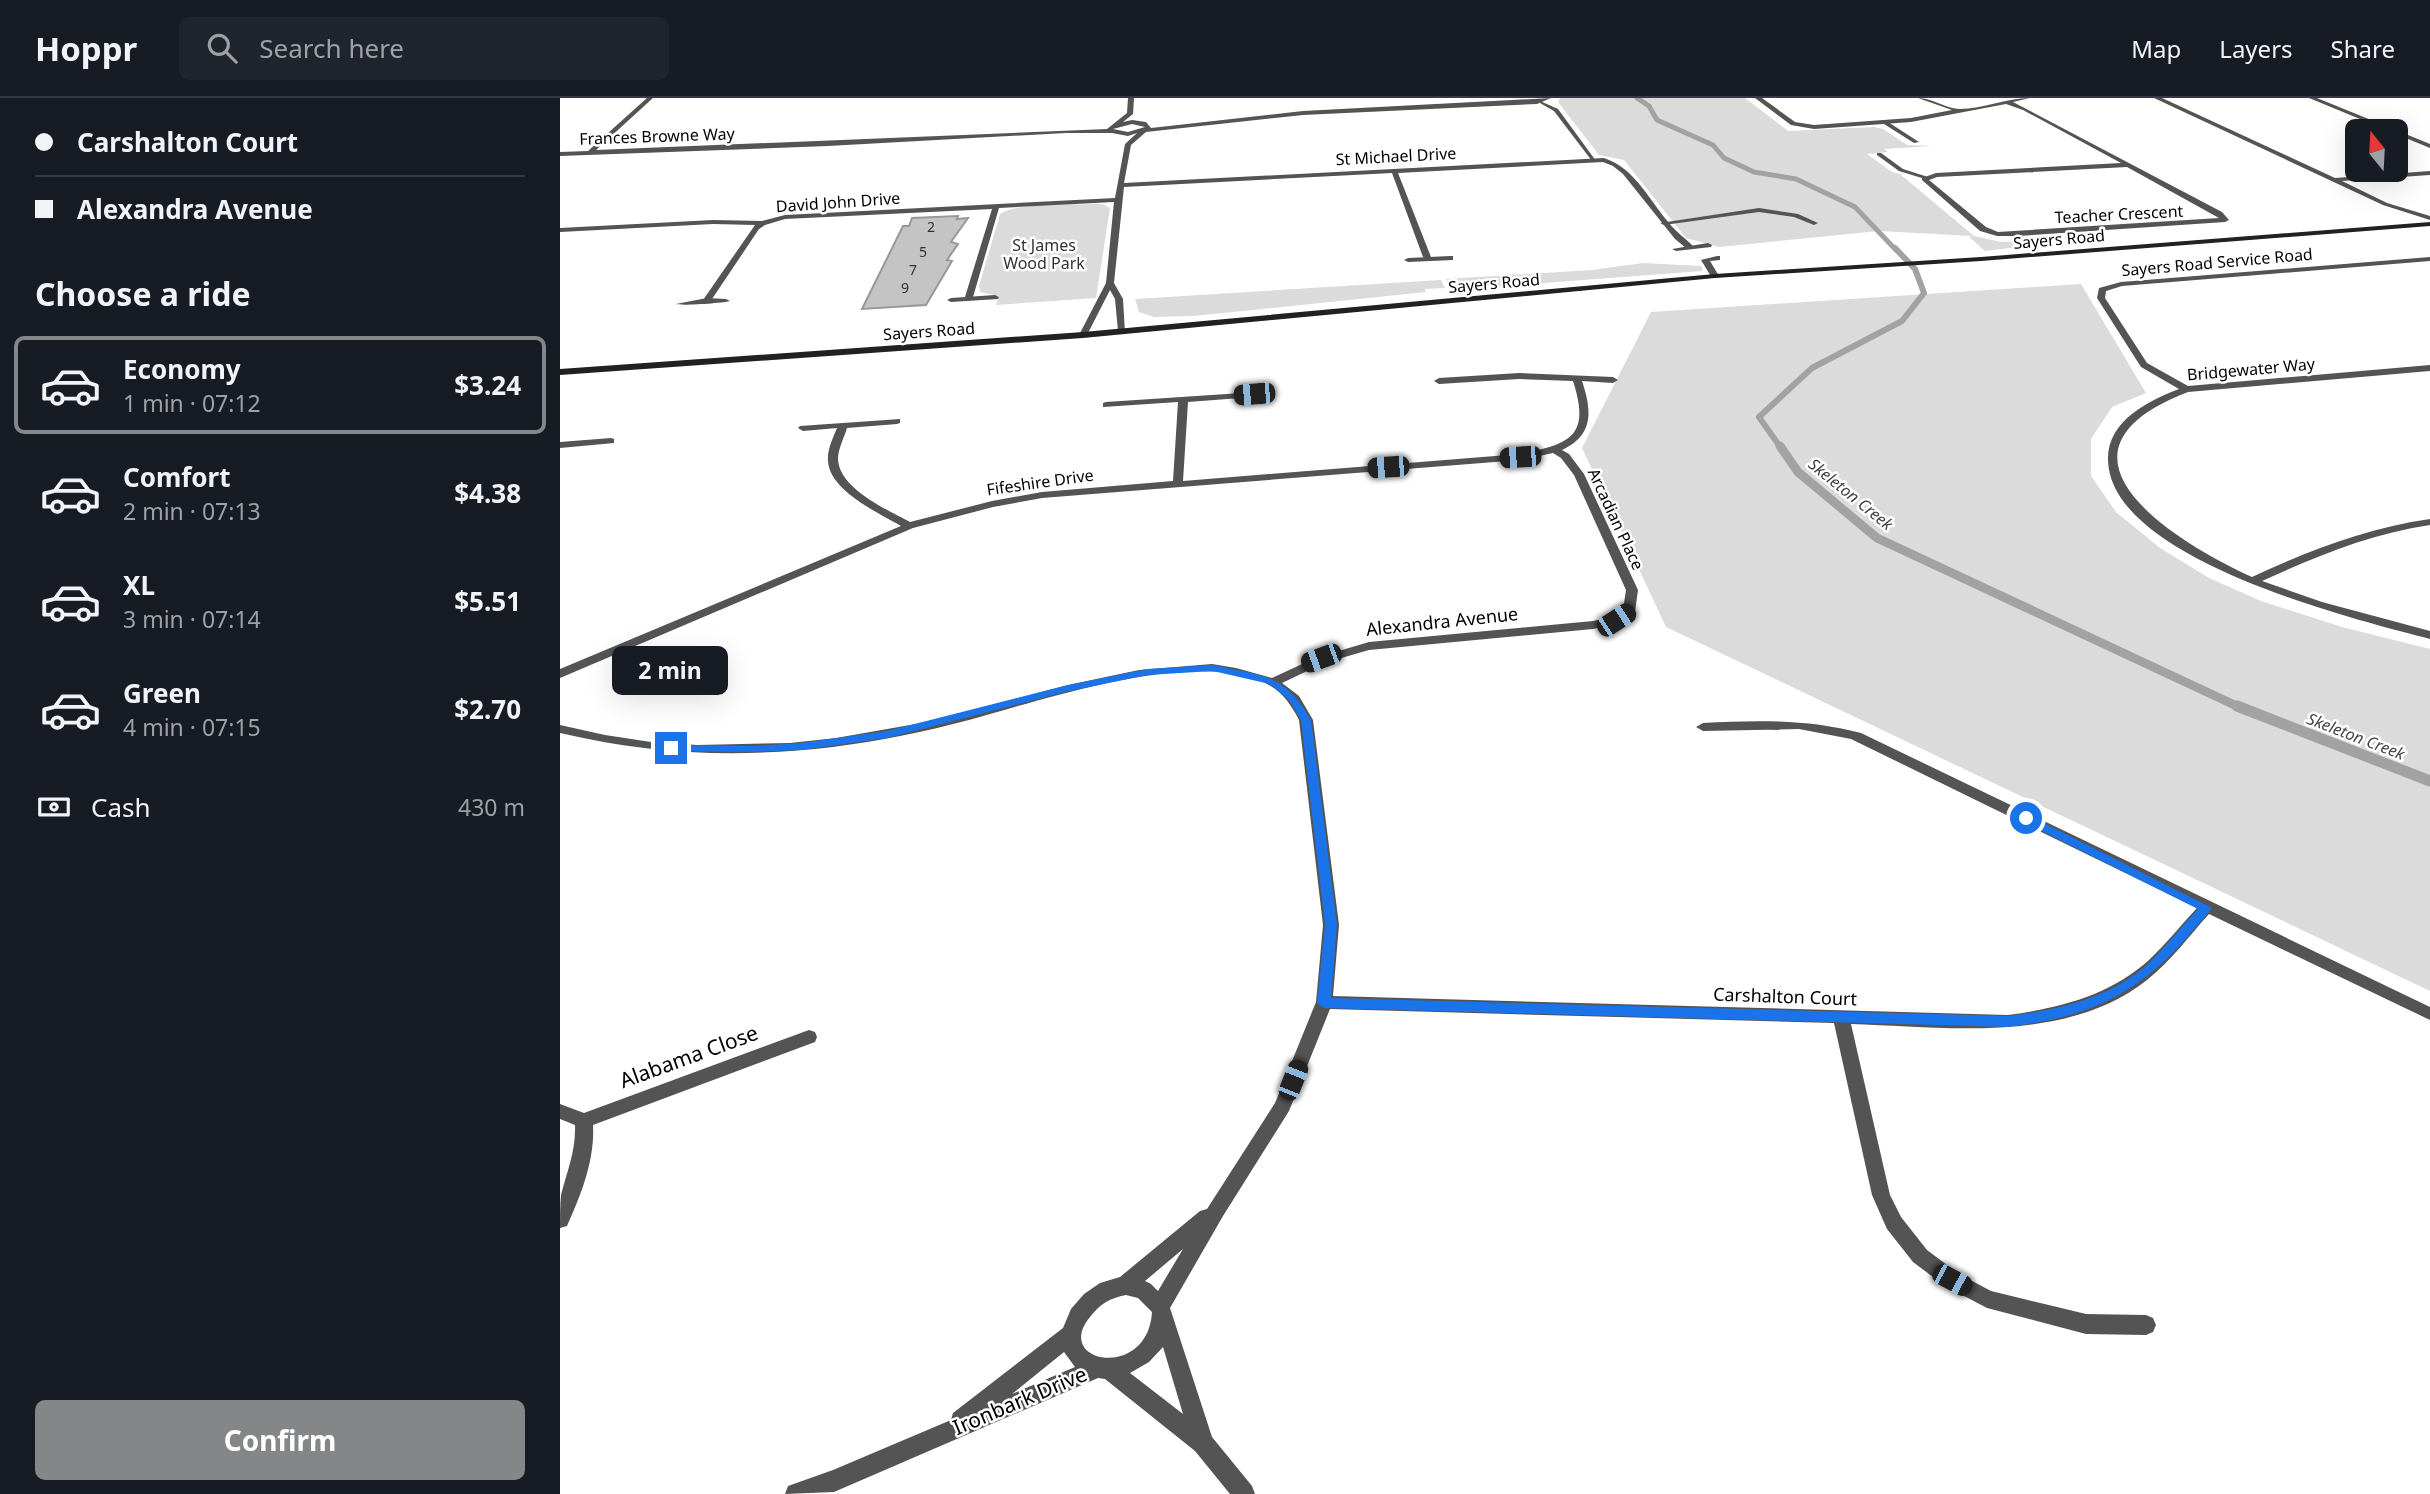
<!DOCTYPE html>
<meta charset="utf-8">
<style>
body{margin:0;font-family:"Noto Sans",sans-serif;background:#20242c;color:#f1f3f6;height:100vh;display:flex;flex-direction:column;font-size:26px;white-space:nowrap}
*{box-sizing:border-box;margin:0}
p{font-size:23px;color:#9ea1a6}
.icon{flex:none;width:38px;height:38px;fill:none;stroke:currentColor;stroke-width:2;stroke-linecap:round;stroke-linejoin:round}
.map{position:relative;flex:1;overflow:hidden}
.sheet{display:flex;flex-direction:column;background:#171b24;width:560px}
.sheet>*{flex:none}
.hud{display:grid;align-content:center;height:154px;padding:0 35px;background:#171b24}
.needle{width:46px;rotate:342deg}
.controls{position:absolute;left:1785px;top:21px;display:grid;gap:14px}
.controls a{display:grid;place-items:center;width:63px;height:63px;border-radius:10px;background:#171b24;box-shadow:0 7px 28px #0002;font-size:35px}
.end{position:absolute;width:32px;height:32px;margin:-16px;border:9px solid #1a73e8;background:#fff;box-shadow:0 0 0 4px #fff}
.from{border-radius:50%}
.bubble{position:absolute;height:49px;border-radius:10px;background:#171b24;box-shadow:0 7px 28px #0002;font-size:23px;font-weight:700;line-height:49px;text-align:center}
.car{position:absolute;width:21px;height:42px;margin:-21px -10px;border-radius:9px;box-shadow:0 0 5px 2px #0007;background:linear-gradient(#222 24%,#8ab4d8 0 40%,#222 0 76%,#8ab4d8 0 86%,#222 0)}
.hud b{display:flex;align-items:center;gap:24px;height:66px;font-size:26px}
.hud b+b{border-top:2px solid #363941}
.hud i{width:18px;height:18px;background:#f1f3f6}
ul{padding:0;list-style:none}
li{display:flex;align-items:center;gap:21px;height:98px;margin:0 14px 10px;padding:0 21px;border:4px solid transparent;border-radius:10px}
li div{flex:1}
li b{display:block;font-size:26px}
li em{font-style:normal;font-weight:700}
li.current{border-color:#858687}
li>.icon{width:63px;height:63px;stroke-width:1.5}
h2{padding:0 35px;font-size:32px;line-height:84px}
.pay{display:flex;align-items:center;gap:18px;height:77px;padding:0 35px;font-size:26px}
.pay p{margin-inline-start:auto}
.action{display:flex;gap:14px;margin-top:auto;padding:14px 35px}
.action a{flex:1;height:80px;border-radius:10px;background:#858687;color:#fff;font-size:28px;font-weight:700;line-height:80px;text-align:center}
header{display:flex;align-items:center;gap:42px;box-sizing:border-box;height:98px;padding:0 35px;background:#171b24;border-bottom:2px solid #363941}
header strong{font-size:33px}
nav{display:flex;gap:38px;margin-inline-start:auto;font-size:24px}
.search{width:490px;height:63px;background:#20242c;display:flex;align-items:center;gap:18px;box-sizing:border-box;padding:0 24px;border-radius:10px;color:#9ea1a6;font-size:26px}
main{display:flex;flex:1;min-height:0}
.map>svg:first-child{display:block}
.green{fill:#dbdbdb}
.lines{fill:none;stroke-linecap:round;stroke-linejoin:round}
.stream-far3{stroke:#a2a2a2;stroke-width:5}
.stream-far2{stroke:#a2a2a2;stroke-width:6}
.stream-far1{stroke:#a2a2a2;stroke-width:9}
.stream{stroke:#a2a2a2;stroke-width:11}
.building{fill:#c4c4c4;stroke:#989898;stroke-width:2}
.service{fill:#545454;fill-rule:evenodd}
.minor{fill:#545454;fill-rule:evenodd}
.secondary{fill:#212121;fill-rule:evenodd}
.route{fill:#1a73e8}
.labels{text-anchor:middle;stroke-width:5;stroke-linejoin:round;paint-order:stroke}
.number-label{font-size:14px;fill:#313131}
.far-street-label{font-size:16px;fill:#000;stroke:#fff}
.far-park-label{font-size:16px;fill:#323232;stroke:#fff}
.far-water-label{font-size:16px;font-style:italic;fill:#434343;stroke:#fff}
.street-label{font-size:18px;fill:#000;stroke:#fff}
.near-street-label{font-size:21px;fill:#000;stroke:#fff}
</style>
<header>
<strong>Hoppr</strong>
<div class="search"><svg class="icon" aria-label="search" viewBox="0 0 24 24"><circle cx="10" cy="10" r="6"/><path d="M15 15l6 6"/></svg>Search here</div>
<nav><a>Map</a><a>Layers</a><a>Share</a></nav>
</header>
<main>
<section class="sheet">
<div class="hud">
<b><i class="from"></i>Carshalton Court</b>
<b><i></i>Alexandra Avenue</b>
</div>
<h2>Choose a ride</h2>
<ul>
<li class="current"><svg class="icon" aria-label="car" viewBox="0 0 24 24"><path d="M5 17H2v-5l4-1 3-4h7l3 4 3 1v5h-3M9 17h6M6 11h13"/><circle cx="7" cy="17" r="2"/><circle cx="17" cy="17" r="2"/></svg><div><b>Economy</b><p>1 min · 07:12</p></div><em>$3.24</em></li>
<li><svg class="icon" aria-label="car" viewBox="0 0 24 24"><path d="M5 17H2v-5l4-1 3-4h7l3 4 3 1v5h-3M9 17h6M6 11h13"/><circle cx="7" cy="17" r="2"/><circle cx="17" cy="17" r="2"/></svg><div><b>Comfort</b><p>2 min · 07:13</p></div><em>$4.38</em></li>
<li><svg class="icon" aria-label="car" viewBox="0 0 24 24"><path d="M5 17H2v-5l4-1 3-4h7l3 4 3 1v5h-3M9 17h6M6 11h13"/><circle cx="7" cy="17" r="2"/><circle cx="17" cy="17" r="2"/></svg><div><b>XL</b><p>3 min · 07:14</p></div><em>$5.51</em></li>
<li><svg class="icon" aria-label="car" viewBox="0 0 24 24"><path d="M5 17H2v-5l4-1 3-4h7l3 4 3 1v5h-3M9 17h6M6 11h13"/><circle cx="7" cy="17" r="2"/><circle cx="17" cy="17" r="2"/></svg><div><b>Green</b><p>4 min · 07:15</p></div><em>$2.70</em></li>
</ul>
<div class="pay"><svg class="icon" aria-label="cash" viewBox="0 0 24 24"><path d="M3 7h18v10H3z"/><circle cx="12" cy="12" r="2"/></svg>Cash<p>430 m</p></div>
<div class="action"><a>Confirm</a></div>
</section>
<div class="map">
<svg width="1870" height="1396" viewBox="0 0 1870 1396">
<rect width="100%" height="100%" fill="#fff"/>
<path class="green" d="M 1000,0 L 1185,0 L 1228,33 L 1314,29 L 1323,31 L 1347,47 L 1372,48 L 1324,51 L 1328,54 L 1307,56 L 1332,74 L 1340,76 L 1414,138 L 1441,144 L 1478,142 L 1482,146 L 1425,153 L 1409,139 L 1412,138 L 1319,133 L 1159,149 L 1126,140 L 1064,62 L 1039,57 L 998,4 Z
M 534,106 L 542,106 L 550,110 L 536,200 L 436,207 L 439,198 L 420,194 L 419,188 L 440,116 C 458,104 511,107 534,106 Z
M 1083,165 L 1142,168 L 1142,173 L 892,192 L 886,181 L 1032,172 Z
M 881,182 L 885,190 L 865,191 L 866,194 L 634,218 L 594,219 L 579,214 L 575,201 Z
M 1521,186 L 1586,295 L 1552,309 L 1531,341 L 1531,378 L 1556,414 L 1600,450 L 1649,480 L 1701,503 L 1782,529 L 1870,551 L 1870,893 L 1106,529 L 1022,350 L 1091,214 Z"/>
<g class="lines">
<path class="stream-far3" d="M 1077,0 L 1089,8 L 1097,22 L 1153,47 L 1164,60 L 1194,74 L 1236,81 L 1295,109 L 1336,152"/>
<path class="stream-far2" d="M 1221,350 L 1199,319 L 1252,270 L 1342,223 L 1364,195 L 1355,171 L 1335,150"/>
<path class="stream-far1" d="M 1220,348 L 1238,374 L 1317,440 L 1681,610"/>
<path class="stream" d="M 1677,608 L 1870,683"/>
</g>
<path class="building" d="M 398,118 L 397,121 L 408,120 L 391,144 L 398,146 L 387,162 L 392,163 L 366,207 L 302,211 L 343,128 L 349,128 L 352,120 Z"/>
<g class="lines">
<path class="service" d="M 980,3 L 998,11 L 1036,63 L 1032,63 L 994,13 L 980,5 Z
M 1324,24 L 1328,24 L 1359,44 L 1354,45 L 1324,26 Z
M 1317,55 L 1321,55 L 1343,71 L 1368,79 L 1365,81 L 1339,73 L 1317,57 Z
M 1199,110 L 1238,116 L 1258,125 L 1254,127 L 1234,119 L 1199,114 L 1104,127 L 1100,125 Z
M 1148,145 L 1152,147 L 1151,149 L 1116,153 L 1112,151 Z
M 890,158 L 893,158 L 893,162 L 848,164 L 844,162 L 848,160 Z
M 1157,158 L 1160,158 L 1160,162 L 1150,163 L 1159,178 L 1155,180 L 1152,180 L 1141,162 Z
M 435,197 L 439,199 L 438,201 L 391,204 L 387,202 L 391,200 Z
M 147,200 L 166,201 L 170,203 C 165,205 121,208 116,206 Z"/>
<path class="minor" d="M 87,0 L 93,0 L 36,52 L 547,31 L 567,15 L 568,0 L 574,0 L 573,16 L 563,24 L 572,22 L 586,24 L 591,30 L 743,13 L 991,0 L 977,6 L 743,17 L 586,34 L 571,47 L 564,85 L 1044,60 C 1075,70 1089,102 1109,125 C 1116,134 1125,140 1133,148 L 1126,150 L 1115,141 L 1063,76 L 1053,68 L 1043,64 L 838,75 L 871,159 L 867,161 L 863,159 L 832,75 L 564,89 L 554,185 L 563,201 L 565,235 L 558,233 L 555,201 L 550,192 L 526,239 L 519,237 L 546,185 L 554,104 L 439,110 L 413,199 L 409,201 L 405,199 L 432,111 L 225,121 L 205,127 L 199,131 L 150,204 L 147,204 L 143,202 L 195,127 L 153,126 L 0,134 L 0,130 L 153,122 L 202,123 L 225,117 L 555,100 L 565,46 L 577,35 L 568,38 L 552,35 L 506,35 L 268,48 L 0,58 L 0,54 L 28,53 ZM 572,26 L 585,29 L 568,34 L 553,31 Z
M 1195,0 L 1202,0 L 1235,24 L 1254,27 L 1351,20 L 1392,12 L 1358,0 C 1373,0 1386,11 1400,11 C 1423,11 1446,0 1470,0 L 1453,4 L 1662,114 L 1669,122 L 1665,124 L 1458,138 L 1437,138 L 1420,133 L 1362,82 L 1362,80 L 1376,75 L 1561,65 L 1463,12 L 1446,6 L 1351,24 L 1254,31 L 1231,27 ZM 1567,69 L 1659,120 L 1438,134 L 1426,129 L 1369,82 L 1377,79 Z
M 1594,0 L 1602,0 L 1775,80 L 1870,73 L 1870,77 L 1782,83 L 1827,105 L 1870,118 L 1870,122 L 1823,107 Z
M 1749,0 L 1757,0 L 1870,46 L 1870,50 L 1836,36 L 1836,33 L 1829,33 Z
M 1870,159 L 1870,163 L 1562,188 L 1546,193 L 1545,200 L 1587,265 L 1628,288 L 1870,267 L 1870,273 L 1628,294 C 1472,354 1611,442 1692,479 C 1750,452 1807,430 1870,421 L 1870,427 C 1810,436 1757,458 1702,483 L 1762,504 L 1870,533 L 1870,541 C 1793,521 1550,461 1548,362 C 1547,323 1588,303 1619,291 L 1581,269 L 1537,200 L 1539,190 L 1561,184 Z
M 959,275 L 1053,279 L 1058,282 L 1053,285 L 1022,283 C 1032,313 1034,337 1002,352 L 1009,356 L 1024,376 L 1078,492 L 1075,514 L 1060,525 L 1033,531 L 809,552 L 764,565 L 722,585 L 739,598 L 753,622 L 779,827 L 773,898 L 1448,917 C 1499,910 1549,898 1589,862 C 1606,846 1621,827 1637,810 L 1291,641 L 1239,631 L 1143,633 L 1136,629 L 1143,625 C 1197,622 1248,621 1301,635 L 1870,909 L 1870,922 L 1649,816 C 1629,838 1611,863 1587,882 C 1506,946 1386,929 1291,926 L 1330,1097 L 1341,1119 L 1367,1152 L 1399,1176 L 1431,1193 L 1526,1216 L 1586,1217 L 1593,1220 L 1596,1227 L 1593,1234 L 1586,1237 L 1526,1236 L 1427,1210 L 1385,1188 L 1353,1164 L 1327,1131 L 1312,1097 L 1274,925 L 770,911 L 729,1013 L 663,1118 L 610,1210 L 652,1339 L 692,1388 L 695,1396 L 670,1396 L 635,1353 L 545,1281 L 538,1280 L 274,1394 L 225,1396 L 228,1388 L 273,1372 L 391,1322 L 393,1315 L 503,1230 L 511,1211 L 524,1196 L 540,1185 L 560,1179 L 640,1113 L 647,1111 L 715,1005 L 756,904 L 763,827 L 739,622 C 732,608 723,595 709,587 C 638,548 483,602 409,622 C 364,634 319,643 273,649 C 179,660 93,657 0,635 L 0,627 L 45,637 L 91,644 L 137,647 L 230,645 L 276,640 L 367,624 L 508,587 L 579,572 L 652,566 L 676,570 L 712,580 L 755,560 L 809,544 L 1033,523 L 1052,519 L 1063,512 L 1066,492 L 1014,377 L 1001,360 L 993,355 L 960,362 L 482,400 L 433,409 L 353,430 L 0,580 L 0,571 L 341,428 C 317,414 270,393 268,363 C 267,352 273,340 277,330 L 243,333 L 238,330 L 240,328 L 340,321 L 340,325 L 337,326 L 287,330 C 284,340 278,351 278,361 C 279,391 328,412 350,424 L 432,403 L 482,394 L 613,383 L 618,304 L 543,309 L 543,305 L 546,304 L 697,294 L 697,298 L 694,299 L 628,304 L 623,383 L 960,356 C 1010,346 1031,339 1013,283 L 959,281 L 879,286 L 874,283 L 879,280 ZM 623,1151 L 598,1193 L 591,1186 L 585,1183 ZM 566,1197 L 578,1200 L 592,1214 C 588,1283 492,1265 530,1219 C 540,1206 550,1200 566,1197 ZM 603,1249 L 623,1316 L 570,1275 L 589,1264 ZM 504,1254 L 515,1269 L 452,1296 Z
M 51,340 L 54,341 L 54,345 L 0,350 L 0,344 Z
M 249,932 L 255,934 L 257,939 L 255,944 L 33,1027 C 35,1062 21,1097 7,1128 L 0,1130 C 0,1120 0,1107 1,1097 C 7,1073 16,1053 15,1027 L 0,1021 L 0,1006 L 24,1015 Z"/>
<path class="secondary" d="M 1870,124 L 1870,128 L 1421,163 L 1155,180 L 523,240 L 0,277 L 0,271 L 523,234 L 1155,176 L 1421,159 Z"/>
</g>
<path class="route" d="M 653,567 C 703,578 724,575 751,622 L 777,827 L 771,900 L 1448,918 C 1499,912 1552,900 1591,863 C 1607,847 1622,828 1638,811 L 1462,723 L 1460,720 L 1466,716 L 1652,810 C 1644,821 1633,832 1624,843 C 1571,901 1525,919 1448,929 L 764,910 L 757,905 L 765,827 L 741,622 L 729,602 L 710,586 L 653,573 L 587,577 L 505,594 L 327,640 L 241,652 L 192,654 L 111,653 L 106,650 L 111,647 L 192,648 L 241,645 L 327,633 L 504,588 L 587,571 Z"/>
<g class="labels">
<g class="number-label">
<text x="371" y="134">2</text>
<text x="363" y="159">5</text>
<text x="353" y="177">7</text>
<text x="345" y="195">9</text>
</g>
<g class="far-street-label">
<text transform="translate(97 38) rotate(-2)" y="6">Frances Browne Way</text>
<text transform="translate(836 58) rotate(-3)" y="6">St Michael Drive</text>
<text transform="translate(278 104) rotate(-4)" y="6">David John Drive</text>
<text transform="translate(1559 116) rotate(-3)" y="6">Teacher Crescent</text>
<text transform="translate(1499 141) rotate(-5)" y="6">Sayers Road</text>
<text transform="translate(1657 164) rotate(-5)" y="6">Sayers Road Service Road</text>
<text transform="translate(934 185) rotate(-5)" y="6">Sayers Road</text>
<text transform="translate(369 233) rotate(-4)" y="6">Sayers Road</text>
<text transform="translate(1691 271) rotate(-5)" y="6">Bridgewater Way</text>
<text transform="translate(480 384) rotate(-8)" y="6">Fifeshire Drive</text>
<text transform="translate(1056 421) rotate(65)" y="6">Arcadian Place</text>
</g>
<g class="far-park-label">
<text x="484" y="153">St James<tspan x="484" dy="18">Wood Park</tspan></text>
</g>
<g class="far-water-label">
<text transform="translate(1291 396) rotate(39)" y="6">Skeleton Creek</text>
<text transform="translate(1796 638) rotate(21)" y="6">Skeleton Creek</text>
</g>
<g class="street-label">
<text transform="translate(882 524) rotate(-6)" y="6">Alexandra Avenue</text>
<text transform="translate(1225 899) rotate(2)" y="6">Carshalton Court</text>
</g>
<g class="near-street-label">
<text transform="translate(129 959) rotate(-20)" y="7">Alabama Close</text>
<text transform="translate(460 1303) rotate(-23)" y="7">Ironbark Drive</text>
</g>
</g>
</svg>
<div class="controls">
<a><svg class="needle" viewBox="-14 -14 28 28"><path d="M0-13l5 13h-10z" fill="#e53935"/><path d="M0 13l5-13h-10z" fill="#9ea1a6"/></svg></a>
</div>
<i class="end from" style="left:1466px;top:720px"></i>
<i class="end" style="left:111px;top:650px"></i>
<div class="bubble" style="left:52px;top:548px;width:116px">2 min</div>
<i class="car" style="left:694px;top:296px;rotate:265deg"></i>
<i class="car" style="left:960px;top:359px;rotate:266deg"></i>
<i class="car" style="left:828px;top:369px;rotate:266deg"></i>
<i class="car" style="left:1056px;top:522px;rotate:57deg"></i>
<i class="car" style="left:761px;top:560px;rotate:250deg"></i>
<i class="car" style="left:733px;top:982px;rotate:22deg"></i>
<i class="car" style="left:1392px;top:1182px;rotate:118deg"></i>
</div>
</main>
